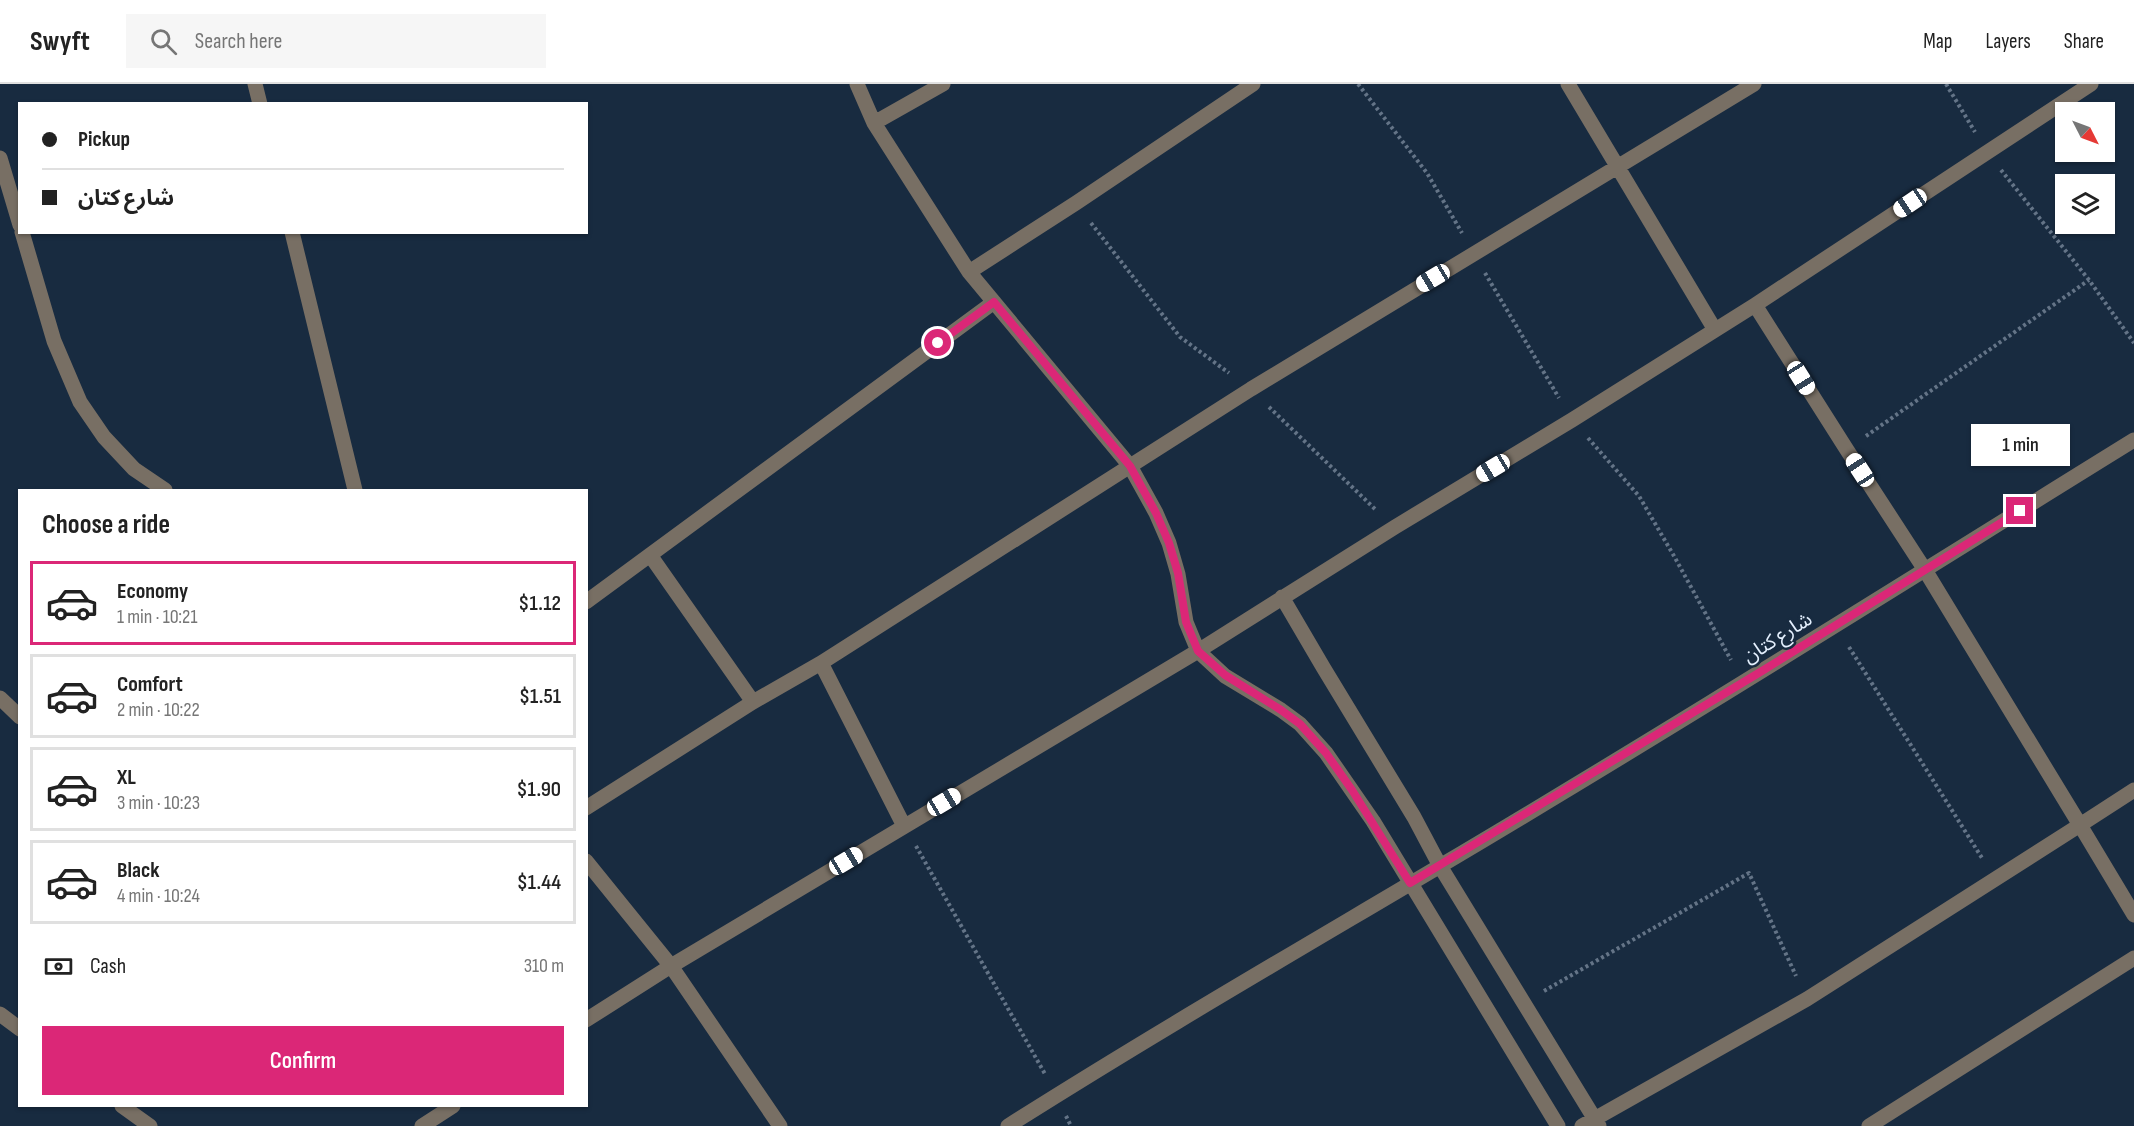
<!DOCTYPE html>
<meta charset="utf-8">
<style>
body{margin:0;font-family:"Sofia Sans Condensed","Noto Sans Arabic",sans-serif;background:#f6f6f6;color:#222;height:100vh;display:flex;flex-direction:column;font-size:22px;white-space:nowrap}
*{box-sizing:border-box;margin:0}
p{font-size:20px;color:#767676}
.icon{flex:none;width:33px;height:33px;fill:none;stroke:currentColor;stroke-width:2;stroke-linecap:round;stroke-linejoin:round}
.map{position:relative;flex:1;overflow:hidden}
.drawer{position:absolute;left:18px;top:405px;width:570px;height:618px;display:flex;flex-direction:column;background:#fff;border-radius:0px;box-shadow:0 2px 4px #0004}
.drawer>*{flex:none}
.guide{position:absolute;left:18px;top:18px;width:570px;height:132px;border-radius:0px;box-shadow:0 2px 4px #0004;display:grid;align-content:center;height:132px;padding:0 24px;background:#fff}
.needle{width:39px;rotate:132deg}
.tools{position:absolute;left:2055px;top:18px;display:grid;gap:12px}
.tools a{display:grid;place-items:center;width:60px;height:60px;border-radius:0px;background:#fff;box-shadow:0 2px 4px #0004;font-size:30px}
.end{position:absolute;width:27px;height:27px;margin:-14px;border:8px solid #db2777;background:#fff;box-shadow:0 0 0 3px #fff}
.from{border-radius:50%}
.bubble{position:absolute;height:42px;border-radius:0px;background:#fff;box-shadow:0 2px 4px #0004;font-size:20px;font-weight:600;line-height:42px;text-align:center}
.car{position:absolute;width:18px;height:36px;margin:-18px -9px;border-radius:8px;box-shadow:0 0 4px 2px #0007;background:linear-gradient(#fff 24%,#345 0 40%,#fff 0 76%,#345 0 86%,#fff 0)}
.guide b{display:flex;align-items:center;gap:21px;height:57px;font-size:22px}
.guide b+b{border-top:2px solid #e0e0e0}
.guide i{width:15px;height:15px;background:#222}
ul{padding:0;list-style:none}
li{display:flex;align-items:center;gap:18px;height:84px;margin:0 12px 9px;padding:0 12px;border:3px solid #e0e0e0;border-radius:0px}
li div{flex:1}
li b{display:block;font-size:22px}
li em{font-style:normal;font-weight:600}
li.selected{border-color:#db2777}
li>.icon{width:54px;height:54px;stroke-width:1.5}
h2{padding:0 24px;font-size:27px;line-height:72px}
.pay{display:flex;align-items:center;gap:15px;height:66px;padding:0 24px;font-size:22px}
.pay p{margin-inline-start:auto}
.primary-button{display:flex;gap:12px;margin-top:auto;padding:12px 24px}
.primary-button a{flex:1;height:69px;border-radius:0px;background:#db2777;color:#fff;font-size:24px;font-weight:600;line-height:69px;text-align:center}
header{display:flex;align-items:center;gap:36px;box-sizing:border-box;height:84px;padding:0 30px;background:#fff;border-bottom:2px solid #e0e0e0}
header strong{font-size:28px}
nav{display:flex;gap:33px;margin-inline-start:auto;font-size:21px}
.search{width:420px;height:54px;background:#f6f6f6;display:flex;align-items:center;gap:15px;box-sizing:border-box;padding:0 21px;border-radius:0px;color:#767676;font-size:22px}
.map>svg:first-child{display:block}
.lines{fill:none;stroke-linecap:round;stroke-linejoin:round}
.path{stroke:#647487;stroke-width:4;stroke-dasharray:3 3;stroke-linecap:butt}
.street{stroke:#786f64;stroke-width:15}
.route{stroke:#db2777;stroke-width:8}
.labels{text-anchor:middle;stroke-width:5;stroke-linejoin:round;paint-order:stroke}
.street-label{font-size:20px;fill:#e4f0fe;stroke:#182b40}
</style>
<header>
<strong>Swyft</strong>
<div class="search"><svg class="icon" aria-label="search" viewBox="0 0 24 24"><circle cx="10" cy="10" r="6"/><path d="M15 15l6 6"/></svg>Search here</div>
<nav><a>Map</a><a>Layers</a><a>Share</a></nav>
</header>
<div class="map">
<svg width="2134" height="1042" viewBox="0 0 2134 1042">
<rect width="100%" height="100%" fill="#182b40"/>
<g class="lines">
<path class="path" d="M 1358,0 L 1427,89 L 1462,149
M 1946,0 L 1975,48
M 2001,86 L 2089,196 L 2134,259
M 1091,139 L 1180,253 L 1229,289
M 1485,189 L 1559,314
M 1269,323 L 1376,426
M 1866,352 L 2089,196
M 1588,354 L 1639,412 L 1674,472 L 1731,576
M 1849,563 L 1982,774
M 916,762 L 1045,990
M 1544,907 L 1749,789 L 1796,892
M 1066,1032 L 1071,1042"/>
<path class="street" d="M 255,0 L 260,20
M 857,0 L 874,39 L 969,188 L 1130,382 L 1156,429 L 1169,459 L 1178,490 L 1186,538 L 1198,567 L 1225,592 L 1281,626 L 1300,640 L 1326,669 L 1373,737 L 1558,1042
M 1568,0 L 1715,246
M 874,39 L 943,0
M 0,74 L 20,141
M 22,148 L 54,257 L 80,318 L 104,353 L 134,385 L 165,406
M 292,148 L 355,406
M 969,188 L 1076,119 L 1253,0
M 1755,221 L 1847,366 L 1925,486 L 2080,741 L 2134,706
M 650,471 L 753,618
M 1282,513 L 1323,583 L 1414,733 L 1440,782 L 1599,1042
M 586,518 L 994,218
M 821,579 L 904,742
M 0,614 L 20,633
M 586,724 L 753,618 L 821,579 L 1251,305 L 1754,0
M 586,777 L 671,882 L 780,1042
M 0,930 L 20,945
M 586,936 L 671,882 L 1198,567 L 1395,443 L 1572,336 L 1755,221 L 2091,0
M 122,1022 L 150,1042
M 422,1042 L 453,1022
M 1008,1042 C 1150,952 1295,868 1440,782 C 1673,644 1903,499 2134,356
M 1582,1042 L 1807,915 L 2080,741 L 2134,831
M 1869,1042 L 2134,874"/>
</g>
<g class="lines">
<path class="route" d="M 938,259 L 994,218 L 1130,382 L 1156,429 L 1169,459 L 1178,489 L 1186,538 L 1198,567 L 1225,591 L 1281,626 L 1300,640 L 1326,669 L 1352,706 L 1410,799 L 1762,587 L 2020,427"/>
</g>
<g class="labels">
<g class="street-label">
<text transform="translate(1777 553) rotate(-32)" y="7">شارع كتان</text>
</g>
</g>
</svg>
<div class="tools">
<a><svg class="needle" viewBox="-14 -14 28 28"><path d="M0-13l5 13h-10z" fill="#e53935"/><path d="M0 13l5-13h-10z" fill="#767676"/></svg></a>
<a><svg class="icon" aria-label="layers" viewBox="0 0 24 24"><path d="M12 4l9 5-9 5-9-5zM3 14l9 5 9-5"/></svg></a>
</div>
<i class="end from" style="left:938px;top:259px"></i>
<i class="end" style="left:2020px;top:427px"></i>
<div class="bubble" style="left:1971px;top:340px;width:99px">1 min</div>
<i class="car" style="left:1910px;top:119px;rotate:236deg"></i>
<i class="car" style="left:1433px;top:194px;rotate:239deg"></i>
<i class="car" style="left:1801px;top:294px;rotate:148deg"></i>
<i class="car" style="left:1493px;top:384px;rotate:239deg"></i>
<i class="car" style="left:1860px;top:386px;rotate:327deg"></i>
<i class="car" style="left:944px;top:718px;rotate:59deg"></i>
<i class="car" style="left:846px;top:777px;rotate:59deg"></i>
<div class="guide">
<b><i class="from"></i>Pickup</b>
<b><i></i>شارع كتان</b>
</div>
<section class="drawer">
<h2>Choose a ride</h2>
<ul>
<li class="selected"><svg class="icon" aria-label="car" viewBox="0 0 24 24"><path d="M5 17H2v-5l4-1 3-4h7l3 4 3 1v5h-3M9 17h6M6 11h13"/><circle cx="7" cy="17" r="2"/><circle cx="17" cy="17" r="2"/></svg><div><b>Economy</b><p>1 min · 10:21</p></div><em>$1.12</em></li>
<li><svg class="icon" aria-label="car" viewBox="0 0 24 24"><path d="M5 17H2v-5l4-1 3-4h7l3 4 3 1v5h-3M9 17h6M6 11h13"/><circle cx="7" cy="17" r="2"/><circle cx="17" cy="17" r="2"/></svg><div><b>Comfort</b><p>2 min · 10:22</p></div><em>$1.51</em></li>
<li><svg class="icon" aria-label="car" viewBox="0 0 24 24"><path d="M5 17H2v-5l4-1 3-4h7l3 4 3 1v5h-3M9 17h6M6 11h13"/><circle cx="7" cy="17" r="2"/><circle cx="17" cy="17" r="2"/></svg><div><b>XL</b><p>3 min · 10:23</p></div><em>$1.90</em></li>
<li><svg class="icon" aria-label="car" viewBox="0 0 24 24"><path d="M5 17H2v-5l4-1 3-4h7l3 4 3 1v5h-3M9 17h6M6 11h13"/><circle cx="7" cy="17" r="2"/><circle cx="17" cy="17" r="2"/></svg><div><b>Black</b><p>4 min · 10:24</p></div><em>$1.44</em></li>
</ul>
<div class="pay"><svg class="icon" aria-label="cash" viewBox="0 0 24 24"><path d="M3 7h18v10H3z"/><circle cx="12" cy="12" r="2"/></svg>Cash<p>310 m</p></div>
<div class="primary-button"><a>Confirm</a></div>
</section>
</div>
